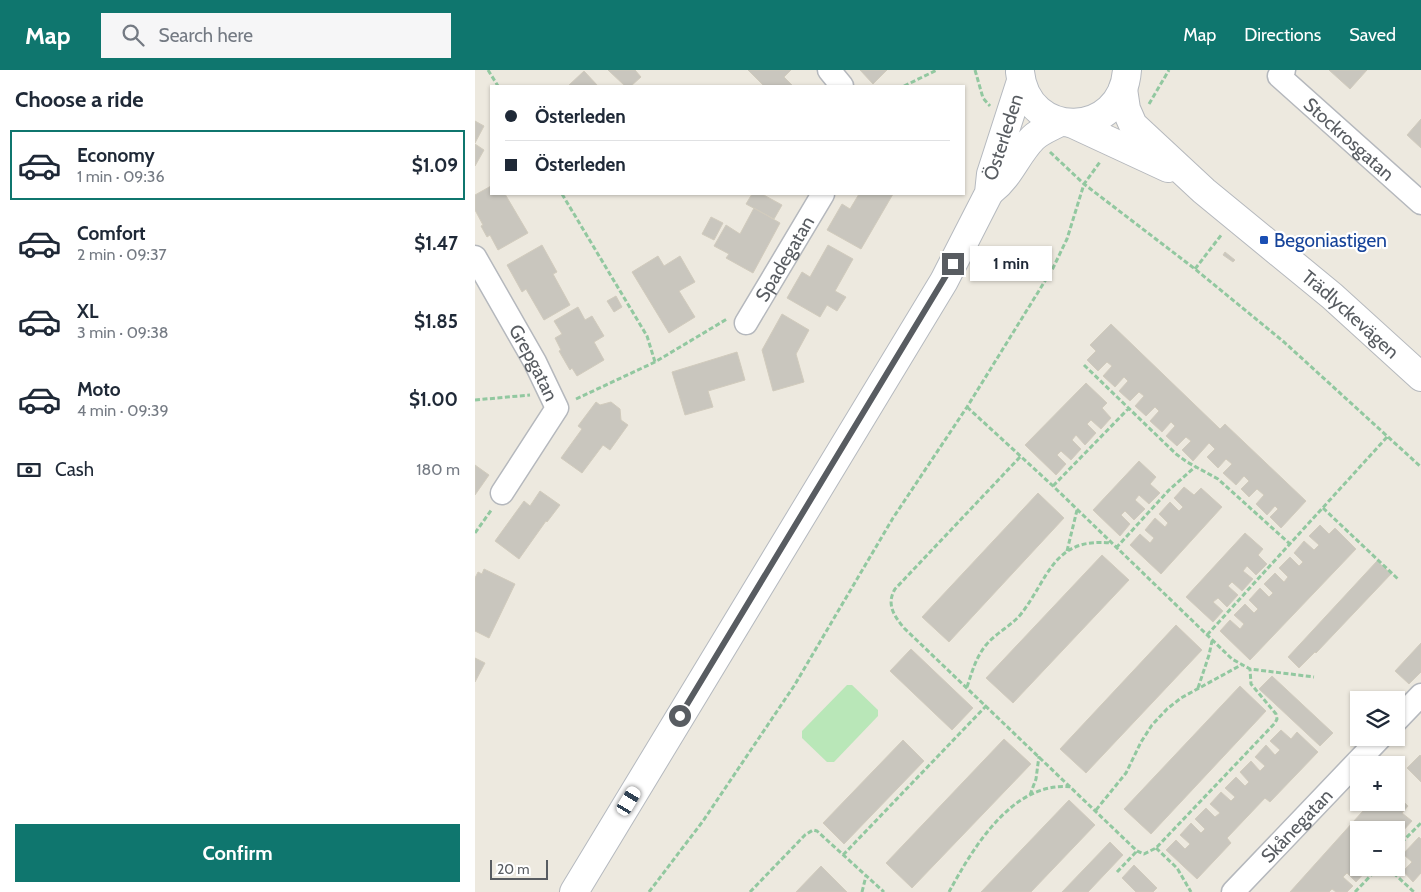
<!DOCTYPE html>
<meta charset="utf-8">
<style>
body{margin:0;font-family:Cabin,sans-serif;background:#f6f6f7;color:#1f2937;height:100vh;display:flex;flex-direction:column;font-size:19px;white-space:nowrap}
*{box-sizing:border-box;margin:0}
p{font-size:16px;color:#747a83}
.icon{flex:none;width:28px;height:28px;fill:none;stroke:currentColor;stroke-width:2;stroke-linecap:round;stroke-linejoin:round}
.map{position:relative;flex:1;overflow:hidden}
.sheet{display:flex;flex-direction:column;background:#fff;width:475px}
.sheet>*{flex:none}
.banner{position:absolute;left:15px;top:15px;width:475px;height:110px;border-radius:0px;box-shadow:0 1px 4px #0004;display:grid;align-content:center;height:110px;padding:0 15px;background:#fff}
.controls{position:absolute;left:875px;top:621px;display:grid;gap:10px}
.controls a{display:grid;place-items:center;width:55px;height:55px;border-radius:0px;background:#fff;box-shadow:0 1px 4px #0004;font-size:25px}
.scale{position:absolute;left:15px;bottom:12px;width:58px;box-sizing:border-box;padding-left:5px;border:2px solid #585c61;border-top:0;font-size:14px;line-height:18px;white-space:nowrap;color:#585c61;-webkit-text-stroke:4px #fff;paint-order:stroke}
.end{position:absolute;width:22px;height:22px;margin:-11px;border:6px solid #585c61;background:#fff;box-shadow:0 0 0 2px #fff}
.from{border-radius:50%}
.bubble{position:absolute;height:35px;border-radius:0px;background:#fff;box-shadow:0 1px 4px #0004;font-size:16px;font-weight:800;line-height:35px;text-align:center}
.car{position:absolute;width:15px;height:30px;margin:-15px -8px;border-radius:6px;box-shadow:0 0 4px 1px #0007;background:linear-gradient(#fff 24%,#345 0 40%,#fff 0 76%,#345 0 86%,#fff 0)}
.banner b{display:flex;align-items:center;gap:18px;height:48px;font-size:19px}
.banner b+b{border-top:1px solid #e0e1e3}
.banner i{width:12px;height:12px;background:#1f2937}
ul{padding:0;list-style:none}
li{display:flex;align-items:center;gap:15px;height:70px;margin:0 10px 8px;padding:0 5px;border:2px solid transparent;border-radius:0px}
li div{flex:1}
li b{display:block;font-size:19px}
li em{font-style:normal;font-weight:800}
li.on{border-color:#0f766e}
li>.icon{width:45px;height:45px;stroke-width:1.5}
h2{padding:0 15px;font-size:22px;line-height:60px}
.pay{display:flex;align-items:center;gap:12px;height:55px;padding:0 15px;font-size:19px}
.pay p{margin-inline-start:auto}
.cta{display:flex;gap:10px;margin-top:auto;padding:10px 15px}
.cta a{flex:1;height:58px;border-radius:0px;background:#0f766e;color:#fff;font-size:20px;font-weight:800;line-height:58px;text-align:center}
header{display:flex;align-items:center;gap:30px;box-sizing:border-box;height:70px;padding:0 25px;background:#0f766e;color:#fff}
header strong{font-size:24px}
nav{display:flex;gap:28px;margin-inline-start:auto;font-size:18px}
.search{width:350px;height:45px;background:#f6f6f7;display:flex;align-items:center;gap:12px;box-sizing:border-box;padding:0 18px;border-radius:0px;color:#747a83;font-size:19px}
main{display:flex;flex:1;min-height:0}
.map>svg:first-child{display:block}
.green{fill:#b9e7b8}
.building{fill:#c9c6be;stroke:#d1cbbd}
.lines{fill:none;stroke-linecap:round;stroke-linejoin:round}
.minor-casing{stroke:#b5b8bd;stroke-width:25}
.tertiary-casing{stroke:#b5b8bd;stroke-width:30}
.secondary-casing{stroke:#b5b9bf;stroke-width:30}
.path{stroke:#92c8a0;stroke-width:3;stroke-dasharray:5 2.5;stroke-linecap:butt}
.minor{stroke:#fff;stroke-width:22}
.tertiary{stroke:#fff;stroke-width:28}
.secondary{stroke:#fff;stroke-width:28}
.route{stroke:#585c61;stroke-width:6}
.transit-dot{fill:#1a4fb4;stroke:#fff;stroke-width:2}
.labels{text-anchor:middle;stroke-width:4.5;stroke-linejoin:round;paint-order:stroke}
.street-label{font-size:19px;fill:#585c61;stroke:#fff}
.transit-label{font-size:19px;fill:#164399;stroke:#fff;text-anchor:start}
</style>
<header>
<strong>Map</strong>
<div class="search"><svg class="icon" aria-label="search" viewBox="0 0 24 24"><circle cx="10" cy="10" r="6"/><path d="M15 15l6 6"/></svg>Search here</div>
<nav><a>Map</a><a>Directions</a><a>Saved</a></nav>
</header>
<main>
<section class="sheet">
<h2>Choose a ride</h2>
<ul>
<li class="on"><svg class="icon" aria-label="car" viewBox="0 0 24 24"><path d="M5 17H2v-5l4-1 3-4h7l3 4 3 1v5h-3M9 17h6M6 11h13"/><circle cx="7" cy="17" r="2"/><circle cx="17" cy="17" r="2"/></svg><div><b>Economy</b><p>1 min · 09:36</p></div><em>$1.09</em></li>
<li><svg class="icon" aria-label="car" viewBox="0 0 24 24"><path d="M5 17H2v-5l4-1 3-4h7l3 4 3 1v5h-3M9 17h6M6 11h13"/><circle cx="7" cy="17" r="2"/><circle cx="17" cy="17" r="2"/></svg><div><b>Comfort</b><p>2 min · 09:37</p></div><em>$1.47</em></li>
<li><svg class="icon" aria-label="car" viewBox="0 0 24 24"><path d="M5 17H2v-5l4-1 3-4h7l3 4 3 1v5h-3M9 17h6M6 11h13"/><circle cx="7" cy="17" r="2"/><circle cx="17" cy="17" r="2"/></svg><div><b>XL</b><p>3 min · 09:38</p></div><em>$1.85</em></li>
<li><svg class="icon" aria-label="car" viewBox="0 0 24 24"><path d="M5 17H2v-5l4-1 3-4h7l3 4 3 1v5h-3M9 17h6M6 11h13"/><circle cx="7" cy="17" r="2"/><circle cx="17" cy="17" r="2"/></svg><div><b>Moto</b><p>4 min · 09:39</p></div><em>$1.00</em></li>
</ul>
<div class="pay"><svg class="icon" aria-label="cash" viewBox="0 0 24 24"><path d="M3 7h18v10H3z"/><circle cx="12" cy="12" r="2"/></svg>Cash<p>180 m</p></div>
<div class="cta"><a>Confirm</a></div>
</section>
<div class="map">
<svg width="946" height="822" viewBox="0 0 946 822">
<rect width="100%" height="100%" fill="#ede9df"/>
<path class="green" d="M 372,615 L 377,615 L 403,640 L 403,646 L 359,692 L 352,692 L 327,668 L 327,661 Z"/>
<path class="building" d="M 133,0 L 160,0 L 166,7 L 156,16 L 150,16 Z
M 273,0 L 316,0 L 309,7 L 318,16 L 289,16 Z
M 385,0 L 412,0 L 398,14 Z
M 854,0 L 892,0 L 875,19 Z
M 109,1 L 123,16 L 93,16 Z
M 946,49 L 946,78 L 932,65 Z
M 0,51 L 9,56 L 0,73 Z
M 0,74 L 9,80 L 0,96 Z
M 16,116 L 16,124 L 30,124 L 53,163 L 23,180 L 15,165 L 12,167 L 6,156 L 8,155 L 0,140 L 0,125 Z
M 277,124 L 287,124 L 307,135 L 299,149 L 271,134 Z
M 384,124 L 418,124 L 386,179 L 352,160 L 367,134 L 375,139 Z
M 279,138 L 305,153 L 278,203 L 251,188 L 254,184 L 239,176 L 251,155 L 265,164 Z
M 236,147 L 248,153 L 239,170 L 227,164 Z
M 67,175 L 82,202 L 78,204 L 95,235 L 69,250 L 51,219 L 47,222 L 32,195 Z
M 353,175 L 378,189 L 360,221 L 371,227 L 362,241 L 352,235 L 345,247 L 312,228 L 327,202 L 335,207 Z
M 750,182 L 760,190 L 758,192 L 748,185 Z
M 183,186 L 189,196 L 205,186 L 220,212 L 204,221 L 220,247 L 194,263 L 157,202 Z
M 141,226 L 147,237 L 139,242 L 132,231 Z
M 103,237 L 110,250 L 117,246 L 129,266 L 119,272 L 129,290 L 102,306 L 97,298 L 95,300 L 84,281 L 86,280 L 80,268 L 87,264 L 79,251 Z
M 307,244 L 334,260 L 321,284 L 329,312 L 298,321 L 287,280 Z
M 636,254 L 745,359 L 750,354 L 831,431 L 806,458 L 795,447 L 803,439 L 800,436 L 792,445 L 781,434 L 789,425 L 782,419 L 774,427 L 766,419 L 774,411 L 769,406 L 761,415 L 748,403 L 757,394 L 751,389 L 743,398 L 732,387 L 740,379 L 734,373 L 718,391 L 707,380 L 716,371 L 711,367 L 702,376 L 691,366 L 700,356 L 696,352 L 687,362 L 675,351 L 684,341 L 680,337 L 671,346 L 660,336 L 669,326 L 664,322 L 655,331 L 644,321 L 653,311 L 649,307 L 640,317 L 628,306 L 637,296 L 632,292 L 623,301 L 612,290 L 621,281 L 615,275 Z
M 262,282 L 270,310 L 233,321 L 238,337 L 210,345 L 197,302 Z
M 611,313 L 632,333 L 627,338 L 636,348 L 626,359 L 616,350 L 612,354 L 621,363 L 610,375 L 601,365 L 597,370 L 606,379 L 596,390 L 586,381 L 582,385 L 591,394 L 581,405 L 550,375 Z
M 121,332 L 125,335 L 136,332 L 145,339 L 146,350 L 153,355 L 135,380 L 128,375 L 107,403 L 86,388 L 107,359 L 103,356 Z
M 664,391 L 681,407 L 675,414 L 685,423 L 674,434 L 664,425 L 660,430 L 670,439 L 659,450 L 650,441 L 646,445 L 655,454 L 645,466 L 618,440 Z
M 0,395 L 14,405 L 0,425 Z
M 709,417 L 719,425 L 726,418 L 747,437 L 686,504 L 655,475 L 665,464 L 675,473 L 679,468 L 670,460 L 680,448 L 690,457 L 693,453 L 684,444 L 695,432 L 704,441 L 708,437 L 699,428 Z
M 65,421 L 85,435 L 72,452 L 71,451 L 44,489 L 20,471 L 49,431 L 55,436 Z
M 563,423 L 589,448 L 474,572 L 447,547 Z
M 845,455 L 854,464 L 860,458 L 881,479 L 775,590 L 745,561 L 755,550 L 765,559 L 769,554 L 759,545 L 770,534 L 779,543 L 783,539 L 774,530 L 785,518 L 794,527 L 798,523 L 789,514 L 800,503 L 809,512 L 813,507 L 804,498 L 815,487 L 824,496 L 828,492 L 819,483 L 829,471 L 839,480 L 844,475 L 834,466 Z
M 770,463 L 788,479 L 783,485 L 792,494 L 781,505 L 772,496 L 768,501 L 778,509 L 767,521 L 757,512 L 753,516 L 763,525 L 752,537 L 743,528 L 738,532 L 748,541 L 738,552 L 711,527 Z
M 627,485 L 654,510 L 538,633 L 511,608 Z
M 902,491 L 916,504 L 841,583 L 840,582 L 824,598 L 813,587 Z
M 9,499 L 40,514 L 14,568 L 0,561 L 0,508 L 3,502 L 7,504 Z
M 701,555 L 727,580 L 611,703 L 585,679 Z
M 946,573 L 946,602 L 934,614 L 920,601 Z
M 436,579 L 498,638 L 477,660 L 415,601 Z
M 0,588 L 10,593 L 0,612 Z
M 797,606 L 858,663 L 845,676 L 784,619 Z
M 765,616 L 791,641 L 676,764 L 649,739 Z
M 806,660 L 816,669 L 822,662 L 843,682 L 795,732 L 790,728 L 752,768 L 756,773 L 722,809 L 691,780 L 701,770 L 710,779 L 715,774 L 705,765 L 716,753 L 726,763 L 730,759 L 720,749 L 731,738 L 740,747 L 745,743 L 735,734 L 746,722 L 756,731 L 760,727 L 750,718 L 761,707 L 770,716 L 774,712 L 765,702 L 776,691 L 785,701 L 790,696 L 780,687 L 791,675 L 800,685 L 805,680 L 795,671 Z
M 529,669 L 556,694 L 437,818 L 411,793 Z
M 428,670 L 449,691 L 369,774 L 348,753 Z
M 945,685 L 946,686 L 946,712 L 932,698 Z
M 921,725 L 933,736 L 927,743 L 937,751 L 926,763 L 917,754 L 912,759 L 914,760 L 884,760 L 884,798 L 889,798 L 892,800 L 881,812 L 872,803 L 868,807 L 878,816 L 872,822 L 861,822 L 857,819 L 854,822 L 815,822 L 896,732 L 921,732 Z
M 594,730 L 620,755 L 556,822 L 506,822 Z
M 944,767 L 946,769 L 946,803 L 938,812 L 928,801 L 937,792 L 928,784 Z
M 635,772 L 648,785 L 613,822 L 587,822 Z
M 659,795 L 682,818 L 678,822 L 661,822 L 647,808 Z
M 346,796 L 372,822 L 321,822 Z"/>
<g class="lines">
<g class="minor-casing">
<g id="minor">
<path d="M 354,0 L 367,16"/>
<path id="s1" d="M 809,0 L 804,6 L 946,133"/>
<path id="s2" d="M 0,187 L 60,292 L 82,338 L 27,423"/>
<path id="s3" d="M 271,253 L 348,124"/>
<path d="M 921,651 L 946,625"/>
<path id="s4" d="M 758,822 L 905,668"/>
</g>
</g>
<g class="tertiary-casing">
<g id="tertiary">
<path id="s5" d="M 648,19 L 651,39 L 658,55 L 729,121 L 857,226 L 946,307"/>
<path d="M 596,53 L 693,98"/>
</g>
</g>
<g class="secondary-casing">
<g id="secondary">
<path d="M 545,2 C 552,71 647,69 652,0"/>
<path d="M 517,120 C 535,106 542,84 558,68 C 565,61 576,57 585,52"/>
<path id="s6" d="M 99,822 L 469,211 L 514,123 L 516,104 L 546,11"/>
</g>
</g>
<path class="path" d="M 13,0 L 23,16
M 500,0 L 508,28 L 515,36
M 429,16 L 462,0
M 674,34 L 694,0
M 575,82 L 609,114 L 720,199 L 809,272 L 946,397
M 87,124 L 172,266 L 180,292
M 720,199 L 747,164
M 609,295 L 701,384 L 712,392 L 743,409 L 815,474
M 101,329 L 180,292 L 252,249
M 0,330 L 55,325
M 492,337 L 578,416 L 757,589 L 775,599 L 839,607
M 545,387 L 420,519 C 411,534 419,546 429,558 L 662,781 L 669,784 L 681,778 L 800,653 L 802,649 L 801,644 L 776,614 L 775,599
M 578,416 L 654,338
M 848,438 L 923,509
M 0,463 L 17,439
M 641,478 L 694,420 L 720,397
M 592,481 L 602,440
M 732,565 L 913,366
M 492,617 C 497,602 501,587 511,575 C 521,563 536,556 546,544 C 574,508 578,467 636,473
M 723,618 L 734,585 L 737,571
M 555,725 L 561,709 L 564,686
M 621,740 L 651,703 L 666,672 L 677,655 L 692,639 L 706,628 L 766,595
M 681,778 L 702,798 L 716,822
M 921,778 L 946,753
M 368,785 L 512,635
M 913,798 L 939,822
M 642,802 L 662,781
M 174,822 L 228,751 L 319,616 L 418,448 L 492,337 L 578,198 L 592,169 L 609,114 L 625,92
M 275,822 L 330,765 L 338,760 L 342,761 L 409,822
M 387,822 L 391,806
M 474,822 C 498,778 538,710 597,717
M 880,822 L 903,798"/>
<use href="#minor" class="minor"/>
<use href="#tertiary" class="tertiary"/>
<use href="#secondary" class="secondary"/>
</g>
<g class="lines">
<path class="route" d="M 205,646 L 478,194"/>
</g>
<rect class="transit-dot" x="784" y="165" width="10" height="10" rx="2.5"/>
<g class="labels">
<g class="street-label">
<text dy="7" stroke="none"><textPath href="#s6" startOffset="871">Österleden</textPath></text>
<text dy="7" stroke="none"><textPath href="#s1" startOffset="102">Stockrosgatan</textPath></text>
<text dy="7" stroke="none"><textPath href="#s3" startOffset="75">Spadegatan</textPath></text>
<text dy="7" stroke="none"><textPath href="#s5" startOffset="326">Trädlyckevägen</textPath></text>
<text dy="7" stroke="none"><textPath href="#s2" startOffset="121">Grepgatan</textPath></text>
<text dy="7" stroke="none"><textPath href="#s4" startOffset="92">Skånegatan</textPath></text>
</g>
<g class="transit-label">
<text x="799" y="177">Begoniastigen</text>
</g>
</g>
</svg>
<div class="controls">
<a><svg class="icon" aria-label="layers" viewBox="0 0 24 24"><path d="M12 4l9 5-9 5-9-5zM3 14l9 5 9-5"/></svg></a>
<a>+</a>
<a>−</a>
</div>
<div class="scale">20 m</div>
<i class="end from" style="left:205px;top:646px"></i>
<i class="end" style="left:478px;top:194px"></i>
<div class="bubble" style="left:495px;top:176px;width:82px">1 min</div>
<i class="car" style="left:154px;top:731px;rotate:31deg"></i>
<div class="banner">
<b><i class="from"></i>Österleden</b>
<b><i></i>Österleden</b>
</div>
</div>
</main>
